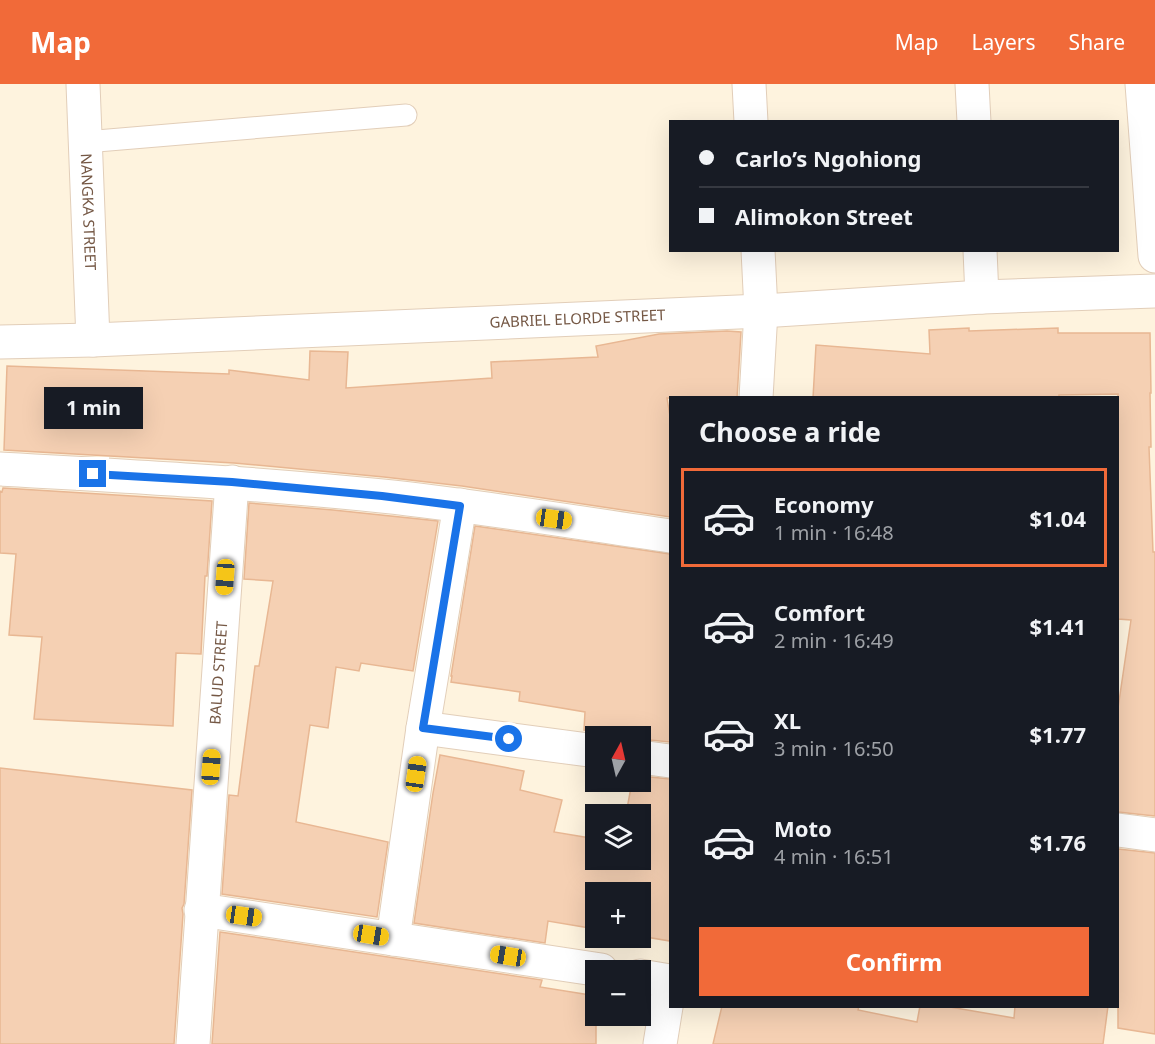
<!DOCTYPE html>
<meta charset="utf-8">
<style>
body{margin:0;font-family:"Noto Sans",sans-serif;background:#242831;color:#f1f3f6;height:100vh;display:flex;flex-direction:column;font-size:22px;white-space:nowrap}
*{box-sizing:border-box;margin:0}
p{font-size:20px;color:#9ea1a6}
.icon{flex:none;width:33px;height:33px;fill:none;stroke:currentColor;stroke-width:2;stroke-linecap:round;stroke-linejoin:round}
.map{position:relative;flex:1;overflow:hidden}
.sheet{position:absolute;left:669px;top:312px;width:450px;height:612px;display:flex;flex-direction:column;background:#171b24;border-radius:0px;box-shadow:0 6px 24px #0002}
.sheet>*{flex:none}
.banner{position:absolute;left:669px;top:36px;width:450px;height:132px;border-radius:0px;box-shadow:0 6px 24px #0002;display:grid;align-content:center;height:132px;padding:0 30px;background:#171b24}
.needle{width:39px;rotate:8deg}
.fabs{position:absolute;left:585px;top:642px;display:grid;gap:12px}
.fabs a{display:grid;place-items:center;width:66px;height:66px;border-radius:0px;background:#171b24;box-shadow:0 6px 24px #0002;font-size:30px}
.end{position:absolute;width:27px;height:27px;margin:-14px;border:8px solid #1a73e8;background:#fff;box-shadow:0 0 0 3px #fff}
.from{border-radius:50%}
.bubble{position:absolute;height:42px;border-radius:0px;background:#171b24;box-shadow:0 6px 24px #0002;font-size:20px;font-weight:700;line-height:42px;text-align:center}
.car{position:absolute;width:18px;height:36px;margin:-18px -9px;border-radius:8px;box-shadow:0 0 4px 2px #0007;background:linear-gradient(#f5c518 24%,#345 0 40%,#f5c518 0 76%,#345 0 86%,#f5c518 0)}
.banner b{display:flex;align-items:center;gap:21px;height:57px;font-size:22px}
.banner b+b{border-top:2px solid #363941}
.banner i{width:15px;height:15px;background:#f1f3f6}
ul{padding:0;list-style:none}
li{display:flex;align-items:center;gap:18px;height:99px;margin:0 12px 9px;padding:0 18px;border:3px solid transparent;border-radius:0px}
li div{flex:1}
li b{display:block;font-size:22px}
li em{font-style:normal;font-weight:700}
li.on{border-color:#f16a39}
li>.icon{width:54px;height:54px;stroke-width:1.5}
h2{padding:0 30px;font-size:27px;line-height:72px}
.button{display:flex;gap:12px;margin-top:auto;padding:12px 30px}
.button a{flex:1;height:69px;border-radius:0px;background:#f16a39;color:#fff;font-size:24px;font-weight:700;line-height:69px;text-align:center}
header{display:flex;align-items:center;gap:36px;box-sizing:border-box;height:84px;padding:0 30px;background:#f16a39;color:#fff}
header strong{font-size:28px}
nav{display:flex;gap:33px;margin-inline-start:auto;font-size:21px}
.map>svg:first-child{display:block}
.building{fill:#f5d0b3;stroke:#e8b793;stroke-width:1.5}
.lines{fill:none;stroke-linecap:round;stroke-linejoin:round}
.service-casing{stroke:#e2ceb9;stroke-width:23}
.minor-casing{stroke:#e2ceb9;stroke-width:35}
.tertiary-casing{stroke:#e2ceb9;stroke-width:35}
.service{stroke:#fff;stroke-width:21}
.minor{stroke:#fff;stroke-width:33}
.tertiary{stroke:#fff;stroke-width:33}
.route{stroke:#1a73e8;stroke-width:8}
.labels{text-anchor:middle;stroke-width:5;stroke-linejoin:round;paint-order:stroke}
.street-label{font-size:15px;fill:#755845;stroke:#fff6e5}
</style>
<header>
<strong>Map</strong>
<nav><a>Map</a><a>Layers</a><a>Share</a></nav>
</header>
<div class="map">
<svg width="1155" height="960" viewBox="0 0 1155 960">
<rect width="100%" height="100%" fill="#fef3de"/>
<path class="building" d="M 969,244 L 969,247 L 1058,244 L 1058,249 L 1150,249 L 1151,309 L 1150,309 L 1151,363 L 1149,363 L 1153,468 L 1155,468 L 1155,732 L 1118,728 L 1118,624 L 1131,536 L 1118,535 L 1118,310 L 1059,311 L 1059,314 L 813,314 L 816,261 L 930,270 L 929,246 Z
M 727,247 L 741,248 L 737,314 L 667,314 L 670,332 L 670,433 L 462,402 L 384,393 L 234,379 L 4,366 L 7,282 L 229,290 L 229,286 L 309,296 L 310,267 L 348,268 L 346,304 L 492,294 L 491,278 L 598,273 L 596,262 L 659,250 Z
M 3,404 L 212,417 L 207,492 L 205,492 L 201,570 L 176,569 L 173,642 L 34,635 L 42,553 L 9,551 L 16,470 L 0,469 L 0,407 L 2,408 Z
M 249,419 L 333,426 L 438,437 L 413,587 L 361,579 L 359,587 L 336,583 L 328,644 L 310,641 L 296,738 L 388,758 L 377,833 L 222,810 L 229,711 L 238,712 L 255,582 L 259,582 L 273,497 L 244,495 Z
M 475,442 L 670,470 L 670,658 L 640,655 L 640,652 L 608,652 L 598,648 L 584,646 L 585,628 L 519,617 L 520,608 L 451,598 L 452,592 L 451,592 Z
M 440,671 L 524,687 L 520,706 L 562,716 L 554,748 L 596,755 L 596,776 L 640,776 L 640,730 L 626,730 L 632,698 L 640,698 L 640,692 L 670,695 L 670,857 L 640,852 L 640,808 L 596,808 L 596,845 L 548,837 L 545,859 L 414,839 L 433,709 Z
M 0,684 L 192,706 L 184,820 L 182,824 L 183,830 L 174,960 L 0,960 Z
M 1118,765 L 1155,769 L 1155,950 L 1118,944 Z
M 220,848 L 542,896 L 540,903 L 596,912 L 596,960 L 212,960 Z
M 722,922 L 859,922 L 858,926 L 917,938 L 920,922 L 944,922 L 1014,934 L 1015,922 L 1108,922 L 1103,960 L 713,960 Z"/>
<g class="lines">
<g class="service-casing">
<path id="service" d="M 85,58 L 406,31"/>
</g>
<g class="minor-casing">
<g id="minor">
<path id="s1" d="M 83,0 L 93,256"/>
<path d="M 749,0 L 751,38"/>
<path d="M 972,0 L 974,38"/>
<path d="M 1142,0 L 1155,172"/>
<path d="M 980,166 L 982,213"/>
<path d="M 756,314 L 761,227 L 758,166"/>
<path d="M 0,385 C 127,392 255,399 382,412 C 478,422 574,438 670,452"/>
<path d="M 423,644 L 596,667"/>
<path d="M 640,673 L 670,677"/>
<path d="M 1118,746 L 1155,751"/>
<path d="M 201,826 L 601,886"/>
<path d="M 393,855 L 423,644 L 460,421"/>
<path d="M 640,892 L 670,897"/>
<path id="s2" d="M 193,960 L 232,398"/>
<path d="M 660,960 L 670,898"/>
</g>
</g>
<g class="tertiary-casing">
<g id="tertiary">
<path id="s3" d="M 0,258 L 93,256 L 761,227 L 982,213 L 1155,207"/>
</g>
</g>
<use href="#service" class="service"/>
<use href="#minor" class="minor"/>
<use href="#tertiary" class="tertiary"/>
</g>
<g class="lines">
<path class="route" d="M 93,390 L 232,398 L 382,412 L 460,422 L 423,644 L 509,655"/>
</g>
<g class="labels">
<g class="street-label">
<text dy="5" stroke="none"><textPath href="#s1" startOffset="128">NANGKA STREET</textPath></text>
<text dy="5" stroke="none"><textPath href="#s3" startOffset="578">GABRIEL ELORDE STREET</textPath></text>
<text dy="5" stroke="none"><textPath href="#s2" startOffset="372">BALUD STREET</textPath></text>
</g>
</g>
</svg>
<div class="fabs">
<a><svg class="needle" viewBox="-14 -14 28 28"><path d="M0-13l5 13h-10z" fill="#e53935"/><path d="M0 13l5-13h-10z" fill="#9ea1a6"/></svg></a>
<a><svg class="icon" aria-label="layers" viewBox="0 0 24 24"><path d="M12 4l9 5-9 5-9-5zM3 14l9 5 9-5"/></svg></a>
<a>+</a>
<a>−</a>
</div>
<i class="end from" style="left:509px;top:655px"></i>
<i class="end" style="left:93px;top:390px"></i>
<div class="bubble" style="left:44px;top:303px;width:99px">1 min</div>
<i class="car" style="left:554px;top:435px;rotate:98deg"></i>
<i class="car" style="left:225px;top:493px;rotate:184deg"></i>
<i class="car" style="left:211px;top:683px;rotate:4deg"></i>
<i class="car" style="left:416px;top:690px;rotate:8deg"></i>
<i class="car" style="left:244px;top:832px;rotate:98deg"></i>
<i class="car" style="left:371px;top:851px;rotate:99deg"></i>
<i class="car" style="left:508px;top:872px;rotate:279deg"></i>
<div class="banner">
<b><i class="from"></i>Carlo’s Ngohiong</b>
<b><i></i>Alimokon Street</b>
</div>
<section class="sheet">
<h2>Choose a ride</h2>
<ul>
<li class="on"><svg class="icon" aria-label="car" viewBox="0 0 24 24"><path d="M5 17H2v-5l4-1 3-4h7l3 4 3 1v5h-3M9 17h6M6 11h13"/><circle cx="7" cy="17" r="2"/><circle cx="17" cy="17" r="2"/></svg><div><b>Economy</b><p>1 min · 16:48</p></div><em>$1.04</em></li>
<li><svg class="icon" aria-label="car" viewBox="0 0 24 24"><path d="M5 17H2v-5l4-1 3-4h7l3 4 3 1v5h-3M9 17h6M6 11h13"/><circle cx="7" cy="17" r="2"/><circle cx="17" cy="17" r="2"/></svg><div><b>Comfort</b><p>2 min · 16:49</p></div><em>$1.41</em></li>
<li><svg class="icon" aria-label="car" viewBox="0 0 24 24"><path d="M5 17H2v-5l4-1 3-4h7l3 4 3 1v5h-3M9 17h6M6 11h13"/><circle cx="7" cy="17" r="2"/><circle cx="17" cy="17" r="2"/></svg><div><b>XL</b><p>3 min · 16:50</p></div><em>$1.77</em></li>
<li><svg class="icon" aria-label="car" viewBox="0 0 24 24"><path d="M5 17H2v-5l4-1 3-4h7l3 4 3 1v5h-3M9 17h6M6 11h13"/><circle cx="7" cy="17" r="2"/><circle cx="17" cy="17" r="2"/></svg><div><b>Moto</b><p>4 min · 16:51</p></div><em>$1.76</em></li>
</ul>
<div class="button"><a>Confirm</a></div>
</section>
</div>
